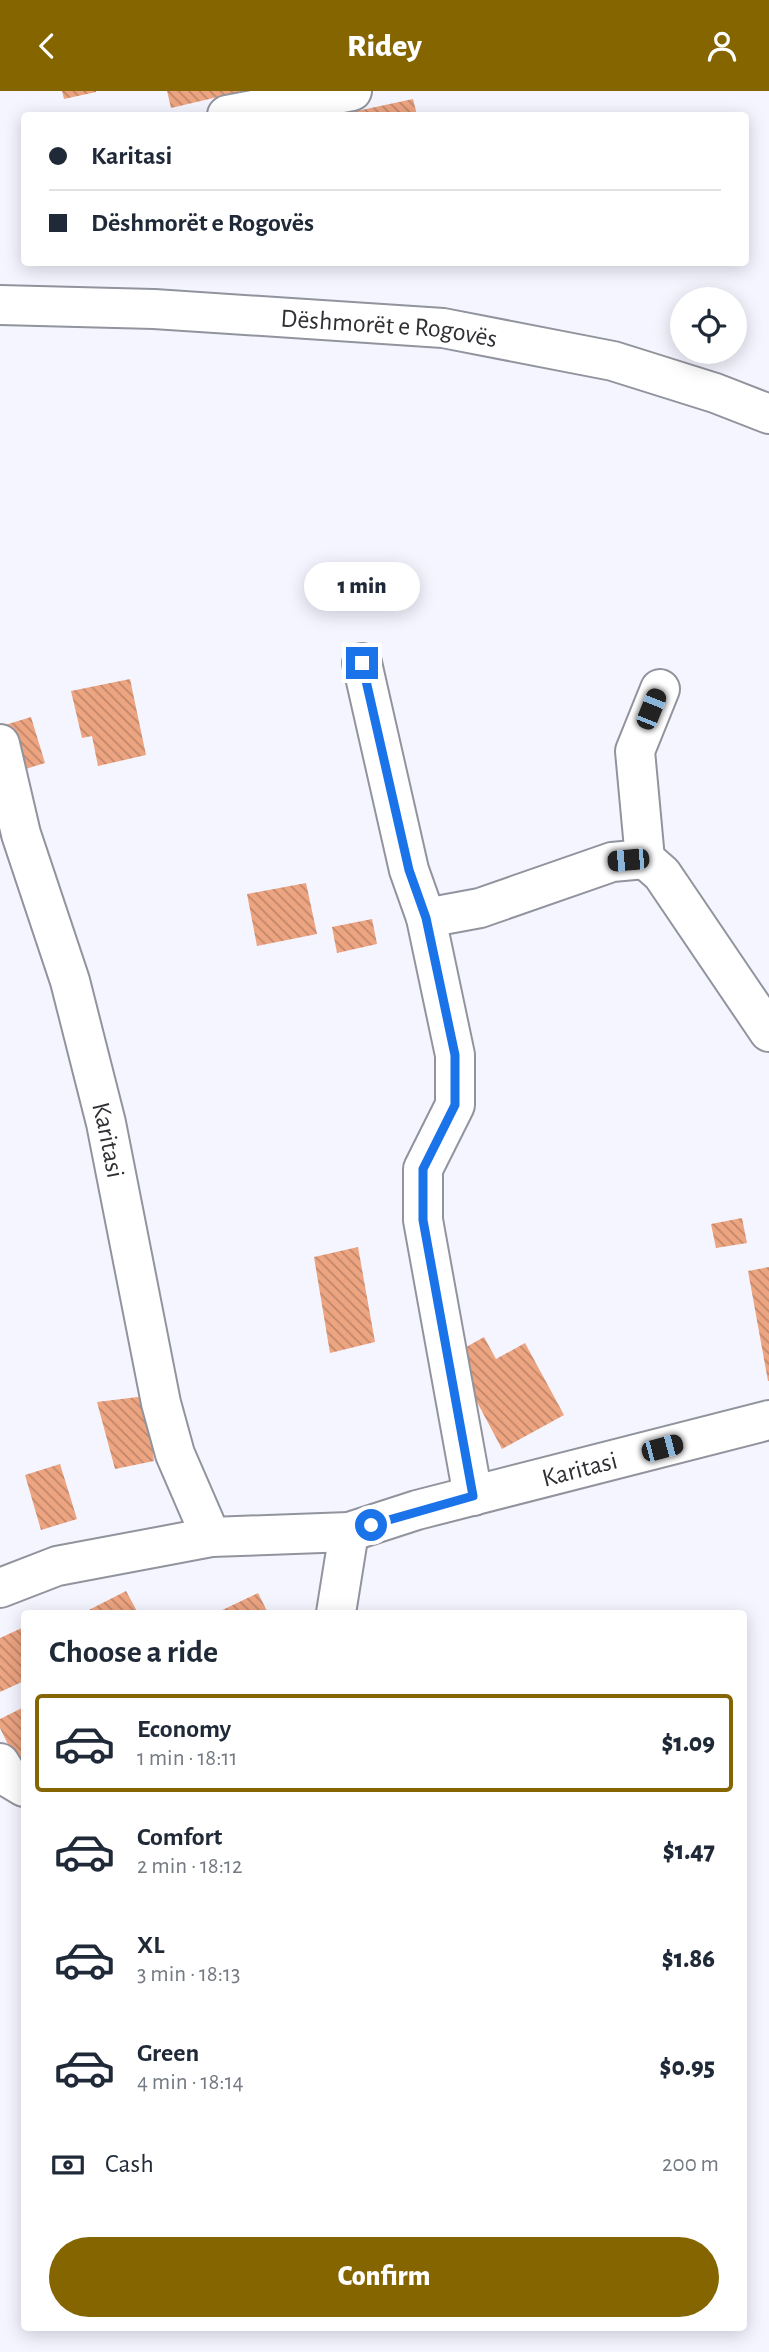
<!DOCTYPE html>
<meta charset="utf-8">
<style>
body{margin:0;font-family:"Alegreya Sans",sans-serif;background:#f2f2f3;color:#1f2937;height:100vh;display:flex;flex-direction:column;font-size:26px;white-space:nowrap}
*{box-sizing:border-box;margin:0}
p{font-size:23px;color:#747a83}
.icon{flex:none;width:38px;height:38px;fill:none;stroke:currentColor;stroke-width:2;stroke-linecap:round;stroke-linejoin:round}
.map{position:relative;flex:1;overflow:hidden}
.panel{position:absolute;left:21px;top:1519px;width:726px;height:721px;display:flex;flex-direction:column;background:#fff;border-radius:7px;box-shadow:0 4px 18px #0003}
.panel>*{flex:none}
.banner{position:absolute;left:21px;top:21px;width:728px;height:154px;border-radius:7px;box-shadow:0 4px 18px #0003;display:grid;align-content:center;height:154px;padding:0 28px;background:#fff}
.tools{position:absolute;left:670px;top:196px;display:grid;gap:14px}
.tools a{display:grid;place-items:center;width:77px;height:77px;border-radius:50%;background:#fff;box-shadow:0 4px 18px #0003;font-size:35px}
.end{position:absolute;width:32px;height:32px;margin:-16px;border:9px solid #1a73e8;background:#fff;box-shadow:0 0 0 4px #fff}
.from{border-radius:50%}
.bubble{position:absolute;height:49px;border-radius:24px;background:#fff;box-shadow:0 4px 18px #0003;font-size:23px;font-weight:800;line-height:49px;text-align:center}
.car{position:absolute;width:21px;height:42px;margin:-21px -10px;border-radius:9px;box-shadow:0 0 5px 2px #0007;background:linear-gradient(#222 24%,#8ab4d8 0 40%,#222 0 76%,#8ab4d8 0 86%,#222 0)}
.banner b{display:flex;align-items:center;gap:24px;height:66px;font-size:26px}
.banner b+b{border-top:2px solid #e0e1e3}
.banner i{width:18px;height:18px;background:#1f2937}
ul{padding:0;list-style:none}
li{display:flex;align-items:center;gap:21px;height:98px;margin:0 14px 10px;padding:0 14px;border:4px solid transparent;border-radius:7px}
li div{flex:1}
li b{display:block;font-size:26px}
li em{font-style:normal;font-weight:800}
li.selected{border-color:#856500}
li>.icon{width:63px;height:63px;stroke-width:1.5}
h2{padding:0 28px;font-size:32px;line-height:84px}
.pay{display:flex;align-items:center;gap:18px;height:77px;padding:0 28px;font-size:26px}
.pay p{margin-inline-start:auto}
.action{display:flex;gap:14px;margin-top:auto;padding:14px 28px}
.action a{flex:1;height:80px;border-radius:42px;background:#856500;color:#fff;font-size:28px;font-weight:800;line-height:80px;text-align:center}
header{display:flex;justify-content:space-between;align-items:center;height:91px;padding:0 28px;background:#856500;color:#fff;font-size:32px;font-weight:800}
.map>svg:first-child{display:block}
.building{fill:url(#building-back-hatch)}
.lines{fill:none;stroke-linecap:round;stroke-linejoin:round}
.minor-casing{stroke:#91939d;stroke-width:42}
.minor{stroke:#fff;stroke-width:38}
.route{stroke:#1a73e8;stroke-width:9}
.labels{text-anchor:middle;stroke-width:7;stroke-linejoin:round;paint-order:stroke}
.street-label{font-size:26px;fill:#2f3034;stroke:#f4f5ff}
</style>
<header><svg class="icon" aria-label="back" viewBox="0 0 24 24"><path d="M15 5l-7 7 7 7"/></svg>Ridey<svg class="icon" aria-label="person" viewBox="0 0 24 24"><circle cx="12" cy="8" r="4"/><path d="M4 21q1-7 8-7t8 7"/></svg></header>
<div class="map">
<svg width="769" height="2261" viewBox="0 0 769 2261">
<defs>
<pattern id="building-back-hatch" width="6" height="6" patternUnits="userSpaceOnUse" patternTransform="scale(1.75)"><rect width="6" height="6" fill="#eda481"/><path d="M-1 5l2 2M0 0l6 6M5-1l2 2" fill="none" stroke="#c0866a"/></pattern>
</defs>
<rect width="100%" height="100%" fill="#f4f5ff"/>
<path class="building" d="M 62,0 L 96,0 L 96,1 L 64,8 Z
M 167,0 L 239,0 L 239,1 L 171,17 Z
M 413,8 L 417,24 L 343,24 L 343,23 Z
M 130,588 L 146,664 L 98,675 L 92,645 L 82,647 L 71,600 Z
M 31,626 L 45,672 L 19,680 L 5,634 Z
M 306,792 L 317,843 L 257,855 L 247,803 Z
M 372,828 L 377,853 L 337,862 L 332,836 Z
M 742,1127 L 747,1152 L 716,1157 L 711,1133 Z
M 358,1156 L 375,1251 L 330,1262 L 314,1166 Z
M 769,1176 L 769,1290 L 768,1290 L 748,1180 Z
M 484,1246 L 496,1268 L 525,1252 L 564,1324 L 502,1358 L 452,1264 Z
M 146,1305 L 154,1370 L 115,1378 L 97,1311 Z
M 60,1373 L 77,1428 L 41,1439 L 25,1384 Z
M 126,1500 L 138,1522 L 83,1522 Z
M 258,1502 L 268,1522 L 216,1522 Z
M 24,1536 L 24,1590 L 0,1601 L 0,1547 Z
M 24,1616 L 24,1671 L 18,1674 L 0,1637 L 0,1628 Z"/>
<g class="lines">
<g class="minor-casing">
<g id="minor">
<path d="M 227,24 L 352,0"/>
<path id="s1" d="M 0,214 L 154,218 L 443,237 L 613,270 L 715,302 L 769,323"/>
<path d="M 362,572 L 409,779 L 426,827 L 455,964 L 455,1014 L 423,1078 L 423,1129 L 473,1405"/>
<path d="M 660,598 L 635,660 L 645,768 L 662,783 L 769,941"/>
<path id="s2" d="M 0,653 L 21,743 L 70,890 L 106,1032 L 161,1312 L 175,1363 L 211,1446"/>
<path d="M 426,827 L 480,817 L 612,771 L 645,768"/>
<path id="s3" d="M 0,1497 L 57,1475 L 211,1446 L 349,1441 L 417,1419 L 769,1329"/>
<path d="M 336,1522 L 349,1441"/>
<path d="M 0,1672 L 9,1687 L 24,1696"/>
</g>
</g>
<use href="#minor" class="minor"/>
</g>
<g class="lines">
<path class="route" d="M 362,572 L 409,779 L 426,827 L 455,964 L 455,1014 L 423,1078 L 423,1129 L 473,1405 L 371,1434"/>
</g>
<g class="labels">
<g class="street-label">
<text dy="9" stroke="none"><textPath href="#s1" startOffset="390">Dëshmorët e Rogovës</textPath></text>
<text dy="9" stroke="none"><textPath href="#s2" startOffset="411">Karitasi</textPath></text>
<text dy="9" stroke="none"><textPath href="#s3" startOffset="595">Karitasi</textPath></text>
</g>
</g>
</svg>
<div class="tools">
<a><svg class="icon" aria-label="locate" viewBox="0 0 24 24"><circle cx="12" cy="12" r="6"/><path d="M12 2v4M12 18v4M2 12h4M18 12h4"/></svg></a>
</div>
<i class="end from" style="left:371px;top:1434px"></i>
<i class="end" style="left:362px;top:572px"></i>
<div class="bubble" style="left:304px;top:471px;width:116px">1 min</div>
<i class="car" style="left:651px;top:618px;rotate:22deg"></i>
<i class="car" style="left:628px;top:769px;rotate:265deg"></i>
<i class="car" style="left:662px;top:1357px;rotate:75deg"></i>
<div class="banner">
<b><i class="from"></i>Karitasi</b>
<b><i></i>Dëshmorët e Rogovës</b>
</div>
<section class="panel">
<h2>Choose a ride</h2>
<ul>
<li class="selected"><svg class="icon" aria-label="car" viewBox="0 0 24 24"><path d="M5 17H2v-5l4-1 3-4h7l3 4 3 1v5h-3M9 17h6M6 11h13"/><circle cx="7" cy="17" r="2"/><circle cx="17" cy="17" r="2"/></svg><div><b>Economy</b><p>1 min · 18:11</p></div><em>$1.09</em></li>
<li><svg class="icon" aria-label="car" viewBox="0 0 24 24"><path d="M5 17H2v-5l4-1 3-4h7l3 4 3 1v5h-3M9 17h6M6 11h13"/><circle cx="7" cy="17" r="2"/><circle cx="17" cy="17" r="2"/></svg><div><b>Comfort</b><p>2 min · 18:12</p></div><em>$1.47</em></li>
<li><svg class="icon" aria-label="car" viewBox="0 0 24 24"><path d="M5 17H2v-5l4-1 3-4h7l3 4 3 1v5h-3M9 17h6M6 11h13"/><circle cx="7" cy="17" r="2"/><circle cx="17" cy="17" r="2"/></svg><div><b>XL</b><p>3 min · 18:13</p></div><em>$1.86</em></li>
<li><svg class="icon" aria-label="car" viewBox="0 0 24 24"><path d="M5 17H2v-5l4-1 3-4h7l3 4 3 1v5h-3M9 17h6M6 11h13"/><circle cx="7" cy="17" r="2"/><circle cx="17" cy="17" r="2"/></svg><div><b>Green</b><p>4 min · 18:14</p></div><em>$0.95</em></li>
</ul>
<div class="pay"><svg class="icon" aria-label="cash" viewBox="0 0 24 24"><path d="M3 7h18v10H3z"/><circle cx="12" cy="12" r="2"/></svg>Cash<p>200 m</p></div>
<div class="action"><a>Confirm</a></div>
</section>
</div>
